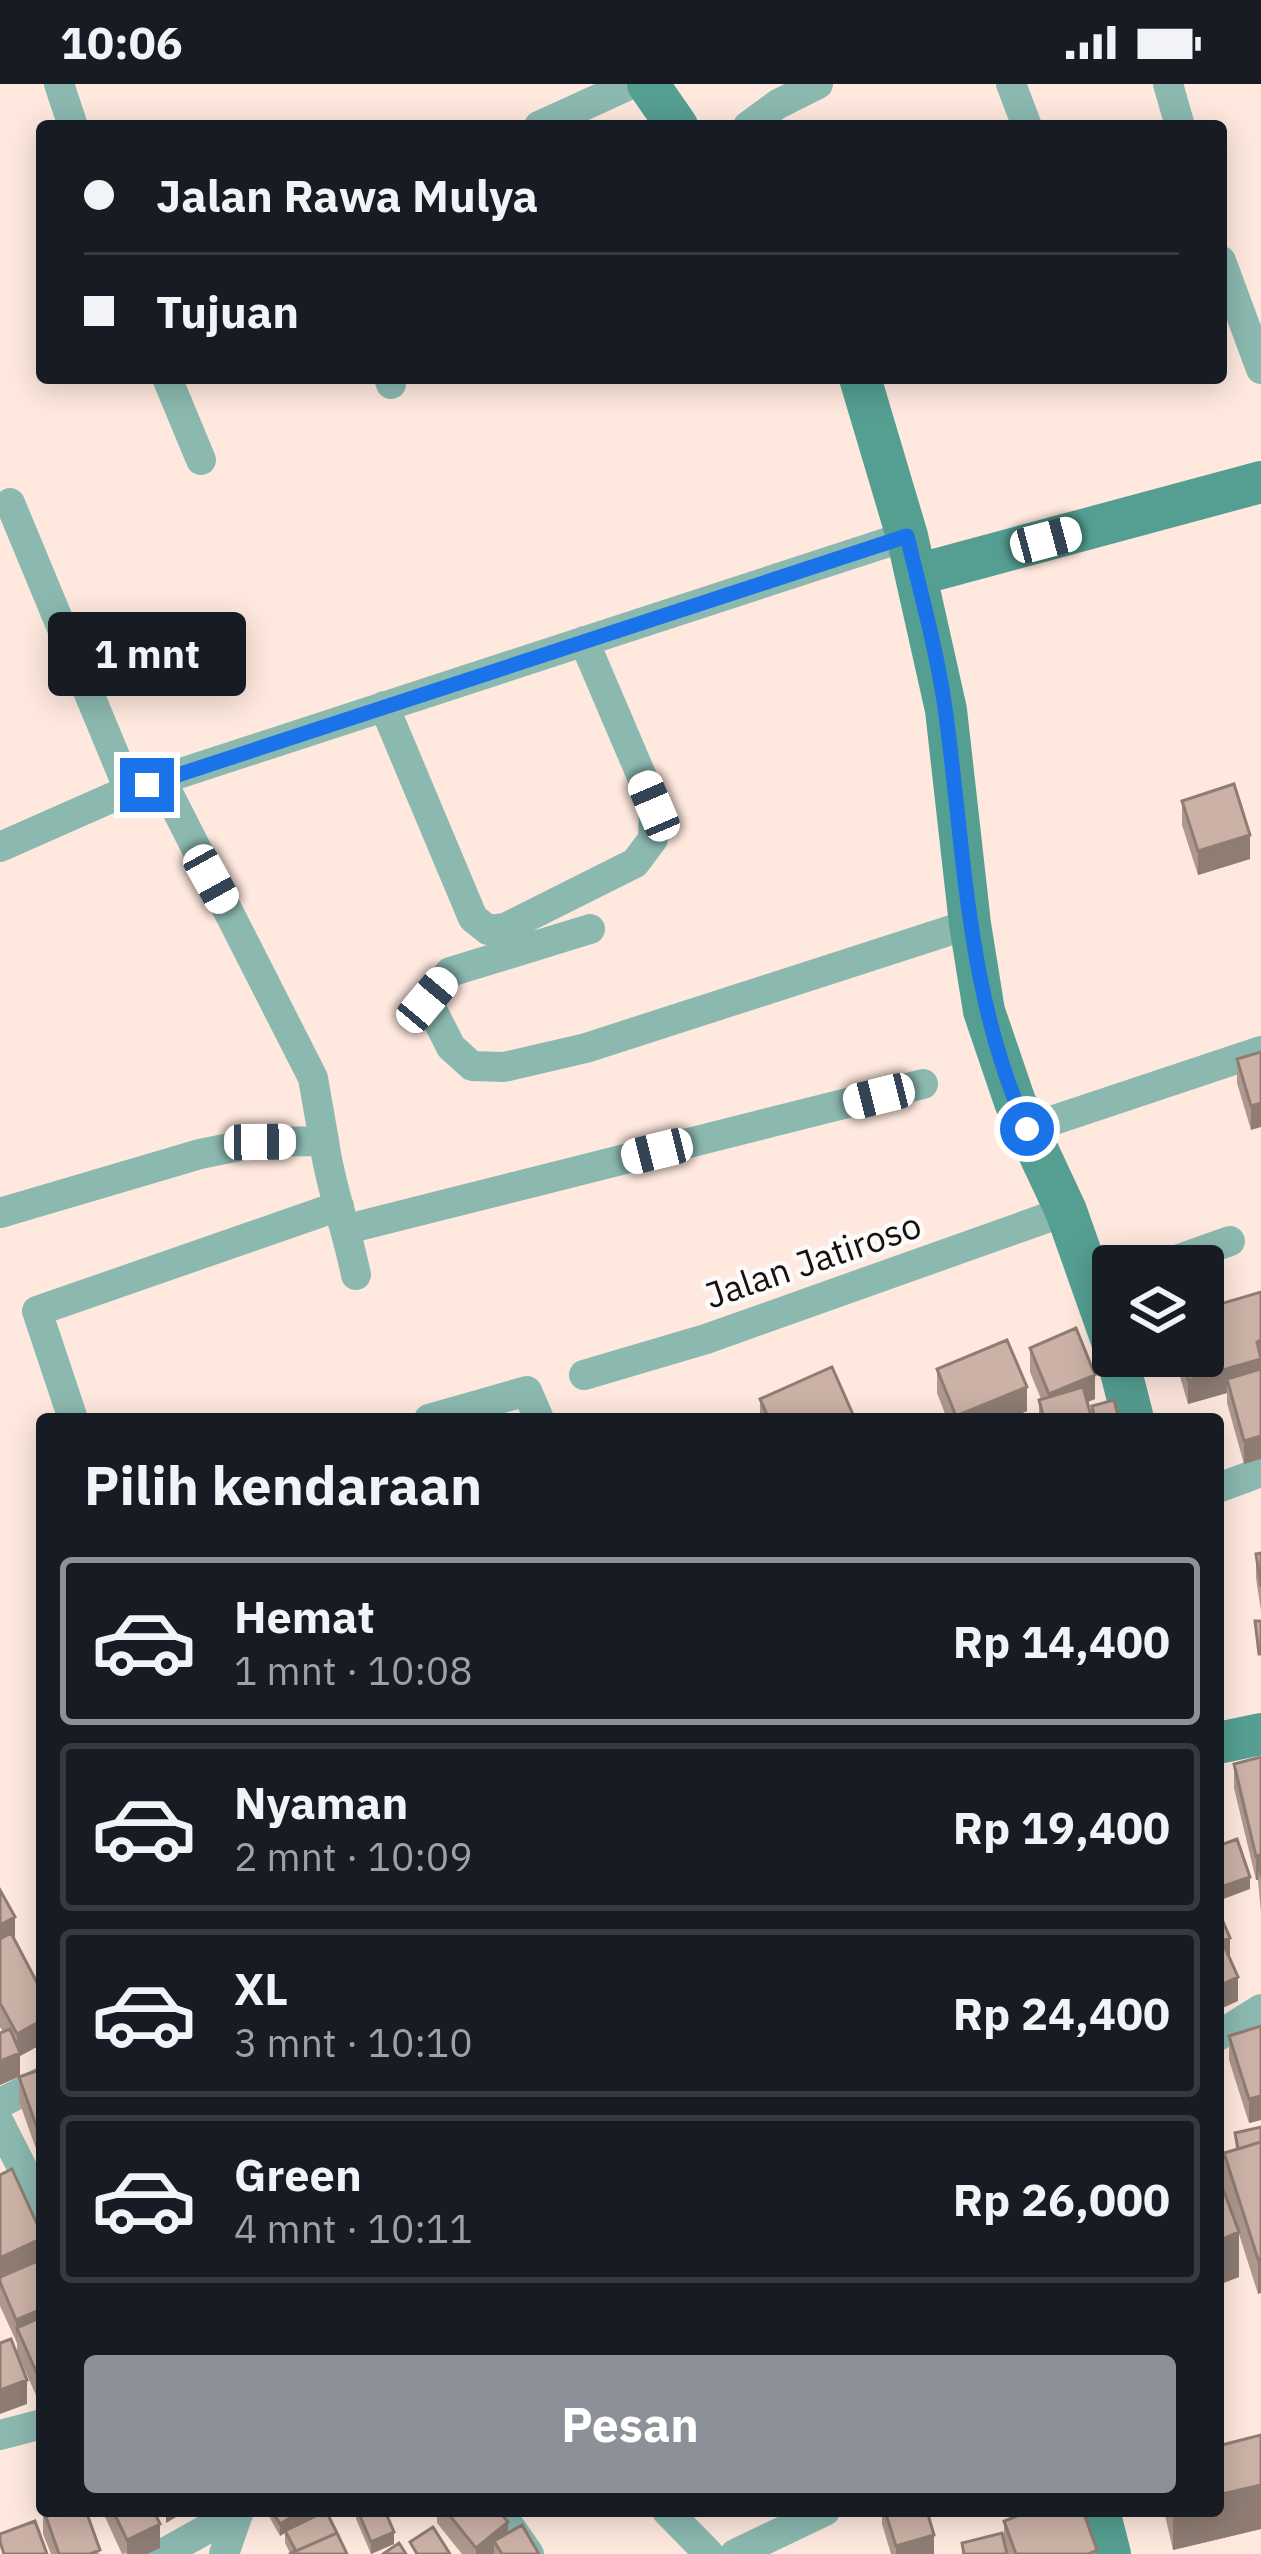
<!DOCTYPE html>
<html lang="id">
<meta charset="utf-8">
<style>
body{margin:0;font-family:"IBM Plex Sans",sans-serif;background:#20242c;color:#f1f3f6;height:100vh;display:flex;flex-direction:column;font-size:45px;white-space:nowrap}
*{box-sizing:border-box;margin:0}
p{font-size:39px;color:#9ea1a6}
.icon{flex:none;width:66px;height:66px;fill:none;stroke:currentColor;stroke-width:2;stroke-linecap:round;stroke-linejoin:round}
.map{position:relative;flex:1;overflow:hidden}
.panel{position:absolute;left:36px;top:1329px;width:1188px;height:1104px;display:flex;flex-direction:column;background:#171b24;border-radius:12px;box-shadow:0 6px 30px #0003}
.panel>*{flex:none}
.guide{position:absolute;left:36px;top:36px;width:1191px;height:264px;border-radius:12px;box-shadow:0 6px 30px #0003;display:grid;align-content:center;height:264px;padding:0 48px;background:#171b24}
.buttons{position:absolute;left:1092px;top:1161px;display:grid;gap:24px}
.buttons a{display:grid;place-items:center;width:132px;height:132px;border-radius:12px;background:#171b24;box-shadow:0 6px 30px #0003;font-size:60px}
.end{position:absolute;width:54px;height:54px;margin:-27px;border:15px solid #1a73e8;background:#fff;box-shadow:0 0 0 6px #fff}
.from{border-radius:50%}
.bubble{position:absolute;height:84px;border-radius:12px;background:#171b24;box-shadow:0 6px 30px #0003;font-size:39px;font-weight:700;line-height:84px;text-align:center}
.car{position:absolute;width:36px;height:72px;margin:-36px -18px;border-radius:15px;box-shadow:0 0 9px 3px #0007;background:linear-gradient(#fff 24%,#345 0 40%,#fff 0 76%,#345 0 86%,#fff 0)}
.guide b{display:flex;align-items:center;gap:42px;height:114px;font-size:45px}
.guide b+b{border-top:3px solid #363941}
.guide i{width:30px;height:30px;background:#f1f3f6}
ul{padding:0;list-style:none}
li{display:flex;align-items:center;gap:36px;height:168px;margin:0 24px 18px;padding:0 24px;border:6px solid #363941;border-radius:12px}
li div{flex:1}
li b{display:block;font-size:45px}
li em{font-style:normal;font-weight:700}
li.on{border-color:#8c9099}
li>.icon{width:108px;height:108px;stroke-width:1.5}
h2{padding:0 48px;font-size:54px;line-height:144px}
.button{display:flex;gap:24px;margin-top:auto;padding:24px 48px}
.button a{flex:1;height:138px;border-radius:12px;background:#8c9099;color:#fff;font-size:48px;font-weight:700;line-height:138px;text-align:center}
.status{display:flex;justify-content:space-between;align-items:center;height:84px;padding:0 60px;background:#171b24;direction:ltr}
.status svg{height:33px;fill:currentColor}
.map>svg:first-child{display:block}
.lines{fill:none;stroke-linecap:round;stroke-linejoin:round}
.street{stroke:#8bb9b0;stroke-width:30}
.secondary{stroke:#559f92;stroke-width:42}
.wall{fill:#af998f}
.shaded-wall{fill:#8f7d74}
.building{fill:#ccb2a6;stroke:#8f7d74;stroke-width:3}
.route{stroke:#1a73e8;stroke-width:15}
.labels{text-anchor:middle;stroke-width:9;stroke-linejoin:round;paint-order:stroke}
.street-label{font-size:36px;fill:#19100c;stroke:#fbfbfb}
</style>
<div class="status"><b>10:06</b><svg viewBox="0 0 49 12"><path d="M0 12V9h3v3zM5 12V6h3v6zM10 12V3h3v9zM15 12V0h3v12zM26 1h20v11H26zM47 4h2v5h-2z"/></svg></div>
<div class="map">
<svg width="1261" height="2470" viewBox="0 0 1261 2470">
<rect width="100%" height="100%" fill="#ffe9df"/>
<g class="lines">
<path class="street" d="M 59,0 L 73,42
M 1011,0 L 1027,42
M 1168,0 L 1180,42
M 539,42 L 631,0
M 748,42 L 778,20 L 818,0
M 1221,177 L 1261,285
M 167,294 L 201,376
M 389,294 L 391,300
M 10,419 L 129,706 L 907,452
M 384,622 L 473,834 L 488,846 L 505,844 L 635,779 L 653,755 L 654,721 L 584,557
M 162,697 L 313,994 L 324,1057
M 0,763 L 129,706
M 590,845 L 450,888 L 427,916 L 451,963 L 472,982 L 504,983 L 586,964 L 970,840
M 1027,1045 L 1261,967
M 0,1129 L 200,1070 L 259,1058 L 324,1057 C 330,1103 347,1145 356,1191
M 347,1145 L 923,1000
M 1160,1182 L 1230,1157
M 584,1291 L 706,1255 L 1066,1127
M 73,1335 L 37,1227 L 339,1122
M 429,1335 L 527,1307 L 539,1335
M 1218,1404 L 1261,1388
M 1218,1952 L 1261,1925
M 0,2019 L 42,1998
M 0,2040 L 42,2123
M 0,2351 L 42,2340
M 499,2427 L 529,2470
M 667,2427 L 709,2470
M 162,2470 L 239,2427
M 224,2470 L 239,2427
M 735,2470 L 825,2427"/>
<path class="secondary" d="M 648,0 L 677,42
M 860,294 L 907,452 L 946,626 L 970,840 L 984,927 L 1015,1018 L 1066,1127 L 1113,1260
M 916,491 L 1261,398
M 1117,1272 L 1133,1335
M 1218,1659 L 1261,1650
M 1099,2427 L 1110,2470"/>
</g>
<path class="wall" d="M 1182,717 L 1250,775 L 1198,791 L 1182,741 Z
M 1261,968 L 1251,1046 L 1237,999 L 1237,975 Z
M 1261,1208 L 1244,1380 L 1227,1319 L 1227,1309 L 1188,1320 L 1174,1272 L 1203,1272 Z
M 1030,1264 L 1095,1315 L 1087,1318 L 1092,1333 L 1092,1322 L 1119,1335 L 1039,1335 L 1039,1316 L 1041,1315 L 1030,1288 Z
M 937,1285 L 1027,1327 L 1007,1335 L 947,1335 L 937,1309 Z
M 760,1315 L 855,1335 L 760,1335 Z
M 1261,1469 L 1261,1527 L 1256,1494 L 1256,1470 Z
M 1261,1673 L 1261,1829 L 1258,1796 L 1256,1796 L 1234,1704 L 1234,1680 Z
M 0,1806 L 15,1857 L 42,1908 L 42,1960 L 20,1972 L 20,1992 L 0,2001 L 0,1949 L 3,1948 L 0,1943 Z
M 1261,1942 L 1261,2036 L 1249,2039 L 1229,1976 L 1229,1952 Z
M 42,1985 L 42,2082 L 19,2017 L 19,1993 Z
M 1261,2043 L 1258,2210 L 1239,2150 L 1239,2193 L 1218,2201 L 1218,2107 L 1236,2140 L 1224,2104 L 1224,2069 L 1236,2066 L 1235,2049 Z
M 0,2091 L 42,2151 L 42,2325 L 17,2268 L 17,2259 L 0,2222 Z
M 1261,2351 L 1261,2445 L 1173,2466 L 1164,2427 L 1218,2427 Z
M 43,2427 L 100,2470 L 51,2470 L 43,2450 Z
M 105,2427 L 154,2427 L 160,2464 L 122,2470 L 105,2433 Z
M 266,2427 L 321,2427 L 298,2441 L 337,2449 L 290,2469 L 285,2459 L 285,2448 L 280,2452 Z
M 356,2427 L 385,2427 L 394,2460 L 371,2470 L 356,2435 Z
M 429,2427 L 499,2427 L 508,2449 L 539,2470 L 462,2470 L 437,2439 L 437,2428 L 432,2432 Z
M 882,2427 L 927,2427 L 934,2470 L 891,2470 L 882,2440 Z
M 1004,2437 L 1097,2470 L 962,2470 L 962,2459 L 1004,2456 Z"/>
<path class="shaded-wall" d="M 1250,751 L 1250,775 L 1198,791 L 1198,767 Z
M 1261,1019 L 1261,1043 L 1251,1046 L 1251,1022 Z
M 1261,1256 L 1261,1299 L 1227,1295 L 1227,1309 L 1188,1320 L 1188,1296 Z
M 1095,1291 L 1095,1315 L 1049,1334 L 1049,1310 Z
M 1027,1303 L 1027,1327 L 1007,1335 L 956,1335 L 956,1332 Z
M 1261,1352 L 1261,1375 L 1244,1380 L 1244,1357 Z
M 1261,1771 L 1261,1795 L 1258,1787 L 1258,1796 L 1256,1796 L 1256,1772 Z
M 1250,1793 L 1250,1805 L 1218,1817 L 1218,1804 Z
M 15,1833 L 15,1857 L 0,1865 L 0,1841 Z
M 1230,1854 L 1230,1878 L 1222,1857 Z
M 1238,1893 L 1238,1917 L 1218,1926 L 1218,1902 Z
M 42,1936 L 42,1960 L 20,1972 L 20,1992 L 0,2001 L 0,1977 L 17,1970 L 17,1950 Z
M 1261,2012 L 1261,2036 L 1249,2039 L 1249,2015 Z
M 1239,2148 L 1239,2193 L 1218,2201 L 1218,2157 Z
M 42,2154 L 42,2178 L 0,2198 L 0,2174 Z
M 1261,2174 L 1261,2209 L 1258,2210 L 1258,2175 Z
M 42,2225 L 42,2248 L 17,2244 L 16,2260 L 16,2236 Z
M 27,2296 L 27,2320 L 0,2330 L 0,2306 Z
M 1261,2401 L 1261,2445 L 1173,2466 L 1173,2427 L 1218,2427 L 1218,2411 Z
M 166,2427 L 183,2427 L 183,2429 L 166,2439 Z
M 301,2427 L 321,2427 L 280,2452 L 280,2440 Z
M 508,2438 L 508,2462 L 494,2457 L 494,2470 L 476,2470 L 476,2464 Z
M 160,2440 L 160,2464 L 147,2470 L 127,2470 L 127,2456 Z
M 394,2448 L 394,2460 L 371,2470 L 371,2458 Z
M 934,2451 L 934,2470 L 896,2470 L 896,2462 Z"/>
<path class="building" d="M 1234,700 L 1250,751 L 1198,767 L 1182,717 Z
M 1261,968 L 1261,1019 L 1251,1022 L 1237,975 Z
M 1261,1208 L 1261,1256 L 1257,1258 L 1261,1275 L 1188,1296 L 1181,1272 L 1203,1272 L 1203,1225 Z
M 1076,1244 L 1095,1291 L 1049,1310 L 1030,1264 Z
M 1007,1256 L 1027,1303 L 956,1332 L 937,1285 Z
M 832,1283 L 855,1335 L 769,1335 L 760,1315 Z
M 1261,1285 L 1261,1352 L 1244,1357 L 1227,1295 Z
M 1083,1303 L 1092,1335 L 1044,1335 L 1039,1316 Z
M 1114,1316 L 1119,1335 L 1095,1335 L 1092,1322 Z
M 1261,1469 L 1261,1503 L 1256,1470 Z
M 1255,1537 L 1261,1537 L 1261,1570 L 1259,1570 Z
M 1261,1673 L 1261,1771 L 1256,1772 L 1234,1680 Z
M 1237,1755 L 1250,1793 L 1218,1804 L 1218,1762 Z
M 0,1806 L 15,1833 L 0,1841 Z
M 1218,1826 L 1230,1854 L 1222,1857 L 1238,1893 L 1218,1902 Z
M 11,1849 L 42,1908 L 42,1936 L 17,1950 L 0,1919 L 0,1855 Z
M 1261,1942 L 1261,2012 L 1249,2015 L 1229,1952 Z
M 10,1945 L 20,1969 L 0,1977 L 0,1949 Z
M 42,1985 L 42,2058 L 19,1993 Z
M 1261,2043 L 1261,2058 L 1238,2065 L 1235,2049 Z
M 1261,2058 L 1261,2174 L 1258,2175 L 1224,2069 Z
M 12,2085 L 42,2151 L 42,2154 L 0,2174 L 0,2091 Z
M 1223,2105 L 1239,2148 L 1218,2157 L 1218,2107 Z
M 42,2175 L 42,2225 L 16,2236 L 0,2198 L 0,2193 Z
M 42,2233 L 42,2301 L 17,2244 Z
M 11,2255 L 27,2296 L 0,2306 L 0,2259 Z
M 1261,2351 L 1261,2401 L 1218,2411 L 1218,2362 Z
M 44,2427 L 86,2427 L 100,2466 L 90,2470 L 59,2470 Z
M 113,2427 L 154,2427 L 160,2440 L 127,2456 Z
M 272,2427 L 301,2427 L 280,2440 Z
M 326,2427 L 337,2449 L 296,2467 L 285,2447 Z
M 358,2427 L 385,2427 L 394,2448 L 371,2458 Z
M 446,2427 L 499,2427 L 508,2438 L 476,2464 Z
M 885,2427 L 927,2427 L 934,2451 L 896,2462 Z
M 1030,2427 L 1083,2427 L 1097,2466 L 1088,2470 L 1016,2470 L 1004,2437 Z
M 35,2437 L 47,2470 L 4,2470 L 0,2458 L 0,2450 Z
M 522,2441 L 539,2470 L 502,2470 L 494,2457 Z
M 433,2443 L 450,2470 L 417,2470 L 410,2458 Z
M 337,2449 L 347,2470 L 289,2470 Z
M 1002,2449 L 1007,2470 L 964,2470 L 962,2459 Z
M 399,2459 L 406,2470 L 383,2470 Z"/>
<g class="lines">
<path class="route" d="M 147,701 L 907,452 C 921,510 938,571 946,631 C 965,773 967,912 1027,1045"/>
</g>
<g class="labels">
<g class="street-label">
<text transform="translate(813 1176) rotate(-19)" y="13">Jalan Jatiroso</text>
</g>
</g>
</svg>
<div class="buttons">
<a><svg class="icon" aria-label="layers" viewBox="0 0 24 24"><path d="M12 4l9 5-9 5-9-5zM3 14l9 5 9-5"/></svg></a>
</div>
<i class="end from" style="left:1027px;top:1045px"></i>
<i class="end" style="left:147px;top:701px"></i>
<div class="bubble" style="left:48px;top:528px;width:198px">1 mnt</div>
<i class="car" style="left:1046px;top:456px;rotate:75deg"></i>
<i class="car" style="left:654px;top:722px;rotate:337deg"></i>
<i class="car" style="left:211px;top:795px;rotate:151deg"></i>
<i class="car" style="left:427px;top:916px;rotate:40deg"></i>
<i class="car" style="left:879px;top:1012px;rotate:256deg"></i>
<i class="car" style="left:260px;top:1058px;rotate:89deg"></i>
<i class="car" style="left:657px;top:1067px;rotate:256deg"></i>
<div class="guide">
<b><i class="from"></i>Jalan Rawa Mulya</b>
<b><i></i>Tujuan</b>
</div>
<section class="panel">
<h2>Pilih kendaraan</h2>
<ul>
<li class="on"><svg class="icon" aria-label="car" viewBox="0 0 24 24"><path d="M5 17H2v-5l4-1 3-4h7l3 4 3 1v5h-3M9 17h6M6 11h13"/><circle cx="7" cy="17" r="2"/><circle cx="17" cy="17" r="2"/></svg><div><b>Hemat</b><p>1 mnt · 10:08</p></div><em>Rp 14,400</em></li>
<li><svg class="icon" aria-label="car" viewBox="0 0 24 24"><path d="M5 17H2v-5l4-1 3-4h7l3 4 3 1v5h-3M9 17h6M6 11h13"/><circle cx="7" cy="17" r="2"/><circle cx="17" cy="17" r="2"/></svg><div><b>Nyaman</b><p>2 mnt · 10:09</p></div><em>Rp 19,400</em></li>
<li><svg class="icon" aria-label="car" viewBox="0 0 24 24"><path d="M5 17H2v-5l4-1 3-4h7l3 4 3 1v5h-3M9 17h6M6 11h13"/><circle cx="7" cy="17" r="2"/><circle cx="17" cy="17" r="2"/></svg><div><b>XL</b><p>3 mnt · 10:10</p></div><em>Rp 24,400</em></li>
<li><svg class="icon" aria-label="car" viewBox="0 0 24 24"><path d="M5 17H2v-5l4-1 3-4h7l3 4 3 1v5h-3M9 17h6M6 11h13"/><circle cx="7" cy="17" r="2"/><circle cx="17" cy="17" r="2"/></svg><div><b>Green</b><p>4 mnt · 10:11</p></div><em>Rp 26,000</em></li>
</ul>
<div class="button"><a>Pesan</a></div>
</section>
</div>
